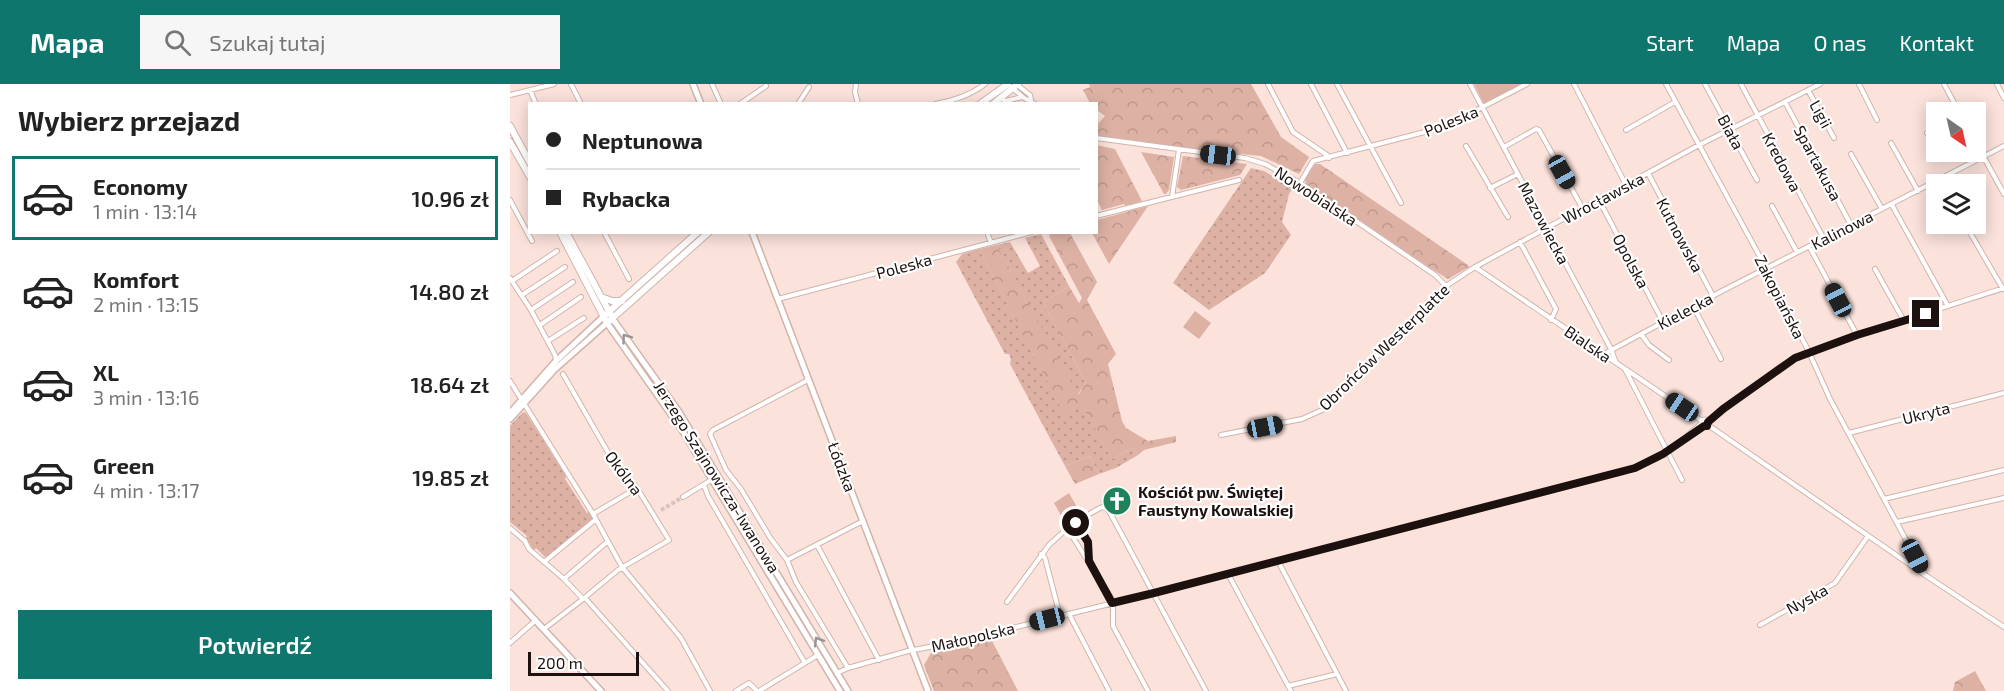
<!DOCTYPE html>
<html lang="pl">
<meta charset="utf-8">
<style>
body{margin:0;font-family:"Exo 2",sans-serif;background:#f6f6f6;color:#222;height:100vh;display:flex;flex-direction:column;font-size:22px;white-space:nowrap}
*{box-sizing:border-box;margin:0}
p{font-size:20px;color:#767676}
.icon{flex:none;width:33px;height:33px;fill:none;stroke:currentColor;stroke-width:2;stroke-linecap:round;stroke-linejoin:round}
.map{position:relative;flex:1;overflow:hidden}
.panel{display:flex;flex-direction:column;background:#fff;width:510px}
.panel>*{flex:none}
.banner{position:absolute;left:18px;top:18px;width:570px;height:132px;border-radius:0px;box-shadow:0 3px 15px #0003;display:grid;align-content:center;height:132px;padding:0 18px;background:#fff}
.needle{width:39px;rotate:146deg}
.buttons{position:absolute;left:1416px;top:18px;display:grid;gap:12px}
.buttons a{display:grid;place-items:center;width:60px;height:60px;border-radius:0px;background:#fff;box-shadow:0 3px 15px #0003;font-size:30px}
.scale{position:absolute;left:18px;bottom:15px;width:111px;box-sizing:border-box;padding-left:6px;border:3px solid #1c110e;border-top:0;font-size:16px;line-height:21px;white-space:nowrap;color:#1c110e;-webkit-text-stroke:4px #fff;paint-order:stroke}
.end{position:absolute;width:27px;height:27px;margin:-14px;border:8px solid #1c110e;background:#fff;box-shadow:0 0 0 3px #fff}
.from{border-radius:50%}
.car{position:absolute;width:18px;height:36px;margin:-18px -9px;border-radius:8px;box-shadow:0 0 4px 2px #0007;background:linear-gradient(#222 24%,#8ab4d8 0 40%,#222 0 76%,#8ab4d8 0 86%,#222 0)}
.banner b{display:flex;align-items:center;gap:21px;height:57px;font-size:22px}
.banner b+b{border-top:2px solid #e0e0e0}
.banner i{width:15px;height:15px;background:#222}
ul{padding:0;list-style:none}
li{display:flex;align-items:center;gap:18px;height:84px;margin:0 12px 9px;padding:0 6px;border:3px solid transparent;border-radius:0px}
li div{flex:1}
li b{display:block;font-size:22px}
li em{font-style:normal;font-weight:600}
li.selected{border-color:#0f766e}
li>.icon{width:54px;height:54px;stroke-width:1.5}
h2{padding:0 18px;font-size:27px;line-height:72px}
.primary-button{display:flex;gap:12px;margin-top:auto;padding:12px 18px}
.primary-button a{flex:1;height:69px;border-radius:0px;background:#0f766e;color:#fff;font-size:24px;font-weight:600;line-height:69px;text-align:center}
header{display:flex;align-items:center;gap:36px;box-sizing:border-box;height:84px;padding:0 30px;background:#0f766e;color:#fff}
header strong{font-size:28px}
nav{display:flex;gap:33px;margin-inline-start:auto;font-size:21px}
.search{width:420px;height:54px;background:#f6f6f6;display:flex;align-items:center;gap:15px;box-sizing:border-box;padding:0 21px;border-radius:0px;color:#767676;font-size:22px}
main{display:flex;flex:1;min-height:0}
.map>svg:first-child{display:block}
.grass{fill:url(#grass-dots)}
.forest{fill:url(#forest-crowns)}
.green{fill:#ddb2a5}
.lines{fill:none;stroke-linecap:round;stroke-linejoin:round}
.street-tunnel{stroke:#dac3bc;stroke-width:4;stroke-dasharray:4 2;stroke-linecap:butt}
.street-casing{stroke:#d2b4ab;stroke-width:6}
.secondary-casing{stroke:#d2b4ab;stroke-width:8}
.primary-casing{stroke:#d2b4ab;stroke-width:8}
.street{stroke:#fff;stroke-width:4}
.secondary{stroke:#fff;stroke-width:5}
.primary{stroke:#fff;stroke-width:6}
.oneway{stroke:#999493}
.route{stroke:#1c110e;stroke-width:8}
.labels{text-anchor:middle;stroke-width:4.5;stroke-linejoin:round;paint-order:stroke}
.street-label{font-size:16px;fill:#1c110e;stroke:#fff}
.poi-label{font-size:16px;font-weight:bold;fill:#1c110e;stroke:#fff;text-anchor:start}
</style>
<header>
<strong>Mapa</strong>
<div class="search"><svg class="icon" aria-label="search" viewBox="0 0 24 24"><circle cx="10" cy="10" r="6"/><path d="M15 15l6 6"/></svg>Szukaj tutaj</div>
<nav><a>Start</a><a>Mapa</a><a>O nas</a><a>Kontakt</a></nav>
</header>
<main>
<section class="panel">
<h2>Wybierz przejazd</h2>
<ul>
<li class="selected"><svg class="icon" aria-label="car" viewBox="0 0 24 24"><path d="M5 17H2v-5l4-1 3-4h7l3 4 3 1v5h-3M9 17h6M6 11h13"/><circle cx="7" cy="17" r="2"/><circle cx="17" cy="17" r="2"/></svg><div><b>Economy</b><p>1 min · 13:14</p></div><em>10.96 zł</em></li>
<li><svg class="icon" aria-label="car" viewBox="0 0 24 24"><path d="M5 17H2v-5l4-1 3-4h7l3 4 3 1v5h-3M9 17h6M6 11h13"/><circle cx="7" cy="17" r="2"/><circle cx="17" cy="17" r="2"/></svg><div><b>Komfort</b><p>2 min · 13:15</p></div><em>14.80 zł</em></li>
<li><svg class="icon" aria-label="car" viewBox="0 0 24 24"><path d="M5 17H2v-5l4-1 3-4h7l3 4 3 1v5h-3M9 17h6M6 11h13"/><circle cx="7" cy="17" r="2"/><circle cx="17" cy="17" r="2"/></svg><div><b>XL</b><p>3 min · 13:16</p></div><em>18.64 zł</em></li>
<li><svg class="icon" aria-label="car" viewBox="0 0 24 24"><path d="M5 17H2v-5l4-1 3-4h7l3 4 3 1v5h-3M9 17h6M6 11h13"/><circle cx="7" cy="17" r="2"/><circle cx="17" cy="17" r="2"/></svg><div><b>Green</b><p>4 min · 13:17</p></div><em>19.85 zł</em></li>
</ul>
<div class="primary-button"><a>Potwierdź</a></div>
</section>
<div class="map">
<svg width="1494" height="607" viewBox="0 0 1494 607">
<defs>
<pattern id="grass-dots" width="8" height="8" patternUnits="userSpaceOnUse" patternTransform="scale(1.5)"><rect width="8" height="8" fill="#ddb2a5"/><path d="M2 2h.1M6 6h.1" fill="none" stroke="#bd988d" stroke-width="1.8" stroke-linecap="round"/></pattern>
<pattern id="forest-crowns" width="20" height="18" patternUnits="userSpaceOnUse" patternTransform="scale(1.5)"><rect width="20" height="18" fill="#ddb2a5"/><path d="M2 6a3 3 0 1 1 6 0M12 15a3 3 0 1 1 6 0" fill="none" stroke="#bd988d"/></pattern>
</defs>
<rect width="100%" height="100%" fill="#fbe2db"/>
<path class="grass" d="M 741,84 L 754,87 L 783,104 L 779,110 L 772,138 L 781,151 L 755,189 L 699,226 L 663,199 Z
M 531,150 L 559,202 L 533,218 L 576,299 L 567,311 L 487,161 L 500,158 L 518,189 L 530,182 L 515,154 Z
M 469,165 L 557,335 L 570,317 L 602,375 L 623,364 L 628,371 L 606,384 L 589,390 L 580,372 L 555,382 L 500,280 L 501,275 L 499,270 L 495,270 L 446,178 L 452,170 Z
M 13,328 L 16,329 L 56,392 L 55,395 L 77,429 L 79,427 L 83,435 L 36,474 L 26,464 L 24,467 L 16,454 L 17,452 L 0,438 L 0,342 Z"/>
<path class="forest" d="M 579,0 L 741,0 L 771,53 L 799,73 L 789,90 L 751,72 L 591,56 L 587,54 L 587,41 L 595,32 L 587,26 L 586,20 L 580,19 L 573,6 L 580,3 Z
M 586,61 L 605,65 L 632,117 L 615,122 L 614,120 L 592,126 L 587,116 Z
M 631,68 L 664,73 L 659,106 L 656,110 L 654,110 Z
M 673,72 L 737,80 L 730,91 L 671,106 L 667,103 Z
M 805,80 L 810,80 L 958,181 L 959,183 L 938,195 L 920,184 L 796,100 L 795,95 Z
M 638,122 L 599,180 L 582,149 L 586,148 L 587,136 Z
M 541,149 L 560,149 L 587,198 L 577,216 L 606,270 L 598,280 L 612,337 L 616,344 L 638,357 L 666,352 L 666,358 L 634,366 L 628,371 L 623,364 L 602,375 L 570,318 L 557,336 L 469,165 L 487,161 L 568,311 L 576,299 L 533,218 L 559,202 L 569,219 L 572,214 L 539,152 Z
M 580,372 L 589,390 L 565,400 L 555,382 Z
M 481,555 L 508,607 L 424,607 L 414,581 L 421,569 Z
M 1465,587 L 1476,607 L 1443,607 L 1445,598 Z"/>
<path class="green" d="M 964,0 L 1011,0 L 974,20 Z
M 685,227 L 701,239 L 689,255 L 673,243 Z
M 559,409 L 572,432 L 557,442 L 544,419 Z"/>
<g class="lines">
<path class="street-tunnel" d="M 151,426 L 173,413"/>
<g class="street-casing">
<path id="street" d="M 61,0 L 71,20
M 202,0 L 211,20
M 346,0 L 345,8 L 348,20
M 506,0 L 520,11 L 521,16
M 758,0 L 783,48 L 817,71 L 819,74
M 801,0 L 837,69
M 827,0 L 891,119
M 960,0 L 1101,265 L 1106,279
M 1064,0 L 1116,101
M 1156,0 L 1256,184 L 1299,268 L 1320,315 L 1415,491
M 1195,0 L 1247,96
M 1231,0 L 1314,155
M 1349,0 L 1367,36
M 1434,0 L 1449,28
M 1487,0 L 1494,14
M 501,3 L 514,14 L 525,20
M 20,6 L 26,20
M 1298,6 L 1324,54
M 0,11 L 44,0
M 491,15 L 496,17 L 512,13
M 1275,18 L 1341,141
M 230,20 L 256,2
M 288,20 L 299,3
M 425,20 C 443,17 461,11 475,0
M 1116,46 L 1165,18
M 1417,49 L 1426,44
M 586,54 L 735,74 L 755,80 L 790,99 L 925,191 L 936,202
M 1381,59 L 1408,107
M 1466,59 L 1494,110
M 956,62 L 998,133
M 994,63 L 1026,45 L 1029,46 L 1073,125
M 1341,70 L 1372,125
M 1138,89 L 1203,212
M 790,99 L 803,77 L 934,43 L 1017,0
M 980,104 L 1008,90
M 662,113 L 669,66
M 0,116 L 22,157
M 1089,116 L 1153,238
M 1382,121 L 1438,222
M 1262,122 L 1287,168
M 586,132 L 729,96
M 1455,140 L 1493,205
M 94,148 L 119,195
M 477,148 L 481,159
M 1010,158 L 1046,225 L 1041,236
M 1299,162 L 1347,251
M 965,183 L 1192,337
M 1365,185 L 1394,237
M 0,194 L 21,226 L 45,271 L 46,277
M 2,197 L 47,167
M 12,211 L 55,183
M 268,215 L 522,148
M 1183,222 L 1211,275
M 21,226 L 63,198
M 30,241 L 71,213
M 1131,250 L 1139,261 L 1159,276
M 38,257 L 74,234
M 1094,270 L 1183,222 L 1494,62
M 1115,285 L 1172,396
M 298,296 L 203,346 L 200,350 L 216,386 L 231,405 L 261,455 L 277,476 L 286,498 L 338,584
M 0,297 L 83,430 L 112,483 L 171,554 L 200,607
M1191.5 339a3.5 3.5 0 1 1 7 0a3.5 3.5 0 1 1-7 0Z
M 1198,338 L 1271,282 L 1294,270 L 1347,251 L 1494,204
M 1198,341 L 1415,491 L 1494,543
M 1339,349 L 1494,309
M 711,351 L 792,335 L 812,326 L 828,312 L 936,202 L 965,183 L 1189,61 L 1310,0
M 1177,352 L 1192,339
M 194,401 L 198,412 L 295,579
M 173,413 L 208,392
M 1374,415 L 1494,386
M 581,429 L 592,423 L 598,425 L 696,607
M 83,430 L 127,404
M 1387,438 L 1494,414
M 0,444 L 15,457 L 19,465 L 54,495 L 73,515
M 557,444 L 600,512 L 603,521 L 603,542 L 638,607
M 307,461 L 369,576
M 531,470 L 535,474 L 550,532
M 277,476 L 353,437
M 768,477 L 836,607
M 34,478 L 85,436
M 718,490 L 781,607
M 54,495 L 97,458
M 75,514 L 158,607
M 497,518 L 539,461 L 563,439 L 566,439 L 578,457 L 579,475
M 559,530 L 599,607
M 1250,541 L 1325,499 L 1358,452
M 34,545 L 73,515 L 108,486 L 159,456 L 127,404 L 103,377 L 53,290
M 0,559 L 26,536
M 327,589 L 338,584 L 398,567 L 446,558 L 644,509 L 1113,388 L 1146,375 L 1194,342
M 778,602 L 827,590
M 226,607 L 239,599 L 247,607
M 249,607 L 308,571"/>
</g>
<g class="secondary-casing">
<path id="secondary" d="M 183,0 L 191,20
M 242,148 L 418,607
M 102,234 L 169,328 L 338,607
M 0,329 L 46,277 L 93,233
M 0,335 L 44,286 L 97,239 L 172,346 L 330,607
M 0,509 L 91,607"/>
</g>
<g class="primary-casing">
<path id="primary" d="M 470,20 L 498,0
M 483,20 L 508,0
M 0,42 L 20,79
M 0,58 L 20,93
M 50,148 L 97,239 L 199,148
M 56,148 L 101,231
M 91,213 L 102,217 L 112,217
M 93,233 L 188,148"/>
</g>
<use href="#street" class="street"/>
<use href="#secondary" class="secondary"/>
<use href="#primary" class="primary"/>
</g>
<defs><path id="oneway-chevron" d="M-2-3.5L2.5 0L-2 3.5" fill="none" stroke-width="1.6" stroke-linecap="round" stroke-linejoin="round" transform="scale(1.5)"/></defs>
<g class="oneway">
<use href="#oneway-chevron" transform="translate(116 254) rotate(-126)"/>
<use href="#oneway-chevron" transform="translate(308 557) rotate(-121)"/>
</g>
<g class="lines">
<path class="route" d="M 566,439 L 578,458 L 579,477 L 602,519 L 644,509 L 1125,384 L 1153,370 L 1194,342 L 1197,342 L 1198,338 L 1213,325 L 1285,274 L 1347,251 L 1416,230"/>
</g>
<defs>
<g id="church-disc" transform="scale(1.5)"><circle r="9.5" fill="#1f825b" stroke="#fff"/><path d="M-1.2-6h2.4v3.5h3.3v2.4h-3.3V6h-2.4V-.1h-3.3v-2.4h3.3Z" fill="#fff"/></g>
</defs>
<g fill-rule="evenodd">
<use href="#church-disc" x="607" y="417"/>
</g>
<g class="labels">
<g class="street-label">
<text transform="translate(1311 30) rotate(61)" y="6">Ligii</text>
<text transform="translate(941 37) rotate(-22)" y="6">Poleska</text>
<text transform="translate(1221 48) rotate(62)" y="6">Biała</text>
<text transform="translate(1272 78) rotate(62)" y="6">Kredowa</text>
<text transform="translate(1308 79) rotate(62)" y="6">Spartakusa</text>
<text transform="translate(806 112) rotate(33)" y="6">Nowobialska</text>
<text transform="translate(1093 114) rotate(-28)" y="6">Wrocławska</text>
<text transform="translate(1034 139) rotate(62)" y="6">Mazowiecka</text>
<text transform="translate(1332 146) rotate(-27)" y="6">Kalinowa</text>
<text transform="translate(1170 151) rotate(62)" y="6">Kutnowska</text>
<text transform="translate(1121 177) rotate(62)" y="6">Opolska</text>
<text transform="translate(394 182) rotate(-15)" y="6">Poleska</text>
<text transform="translate(1270 213) rotate(63)" y="6">Zakopiańska</text>
<text transform="translate(1175 227) rotate(-28)" y="6">Kielecka</text>
<text transform="translate(1078 260) rotate(34)" y="6">Bialska</text>
<text transform="translate(874 263) rotate(-44)" y="6">Obrońców Westerplatte</text>
<text transform="translate(1416 329) rotate(-14)" y="6">Ukryta</text>
<text transform="translate(332 383) rotate(69)" y="6">Łódzka</text>
<text transform="translate(114 389) rotate(53)" y="6">Okólna</text>
<text transform="translate(207 393) rotate(58)" y="6">Jerzego Szajnowicza-Iwanowa</text>
<text transform="translate(1297 515) rotate(-29)" y="6">Nyska</text>
<text transform="translate(463 553) rotate(-13)" y="6">Małopolska</text>
</g>
<g class="poi-label">
<text x="628" y="414">Kościół pw. Świętej<tspan x="628" dy="18">Faustyny Kowalskiej</tspan></text>
</g>
</g>
</svg>
<div class="buttons">
<a><svg class="needle" viewBox="-14 -14 28 28"><path d="M0-13l5 13h-10z" fill="#e53935"/><path d="M0 13l5-13h-10z" fill="#767676"/></svg></a>
<a><svg class="icon" aria-label="layers" viewBox="0 0 24 24"><path d="M12 4l9 5-9 5-9-5zM3 14l9 5 9-5"/></svg></a>
</div>
<div class="scale">200 m</div>
<i class="end from" style="left:566px;top:439px"></i>
<i class="end" style="left:1416px;top:230px"></i>
<i class="car" style="left:708px;top:71px;rotate:277deg"></i>
<i class="car" style="left:1052px;top:88px;rotate:151deg"></i>
<i class="car" style="left:1328px;top:216px;rotate:332deg"></i>
<i class="car" style="left:1172px;top:323px;rotate:304deg"></i>
<i class="car" style="left:755px;top:343px;rotate:79deg"></i>
<i class="car" style="left:1405px;top:472px;rotate:152deg"></i>
<i class="car" style="left:537px;top:535px;rotate:256deg"></i>
<div class="banner">
<b><i class="from"></i>Neptunowa</b>
<b><i></i>Rybacka</b>
</div>
</div>
</main>
